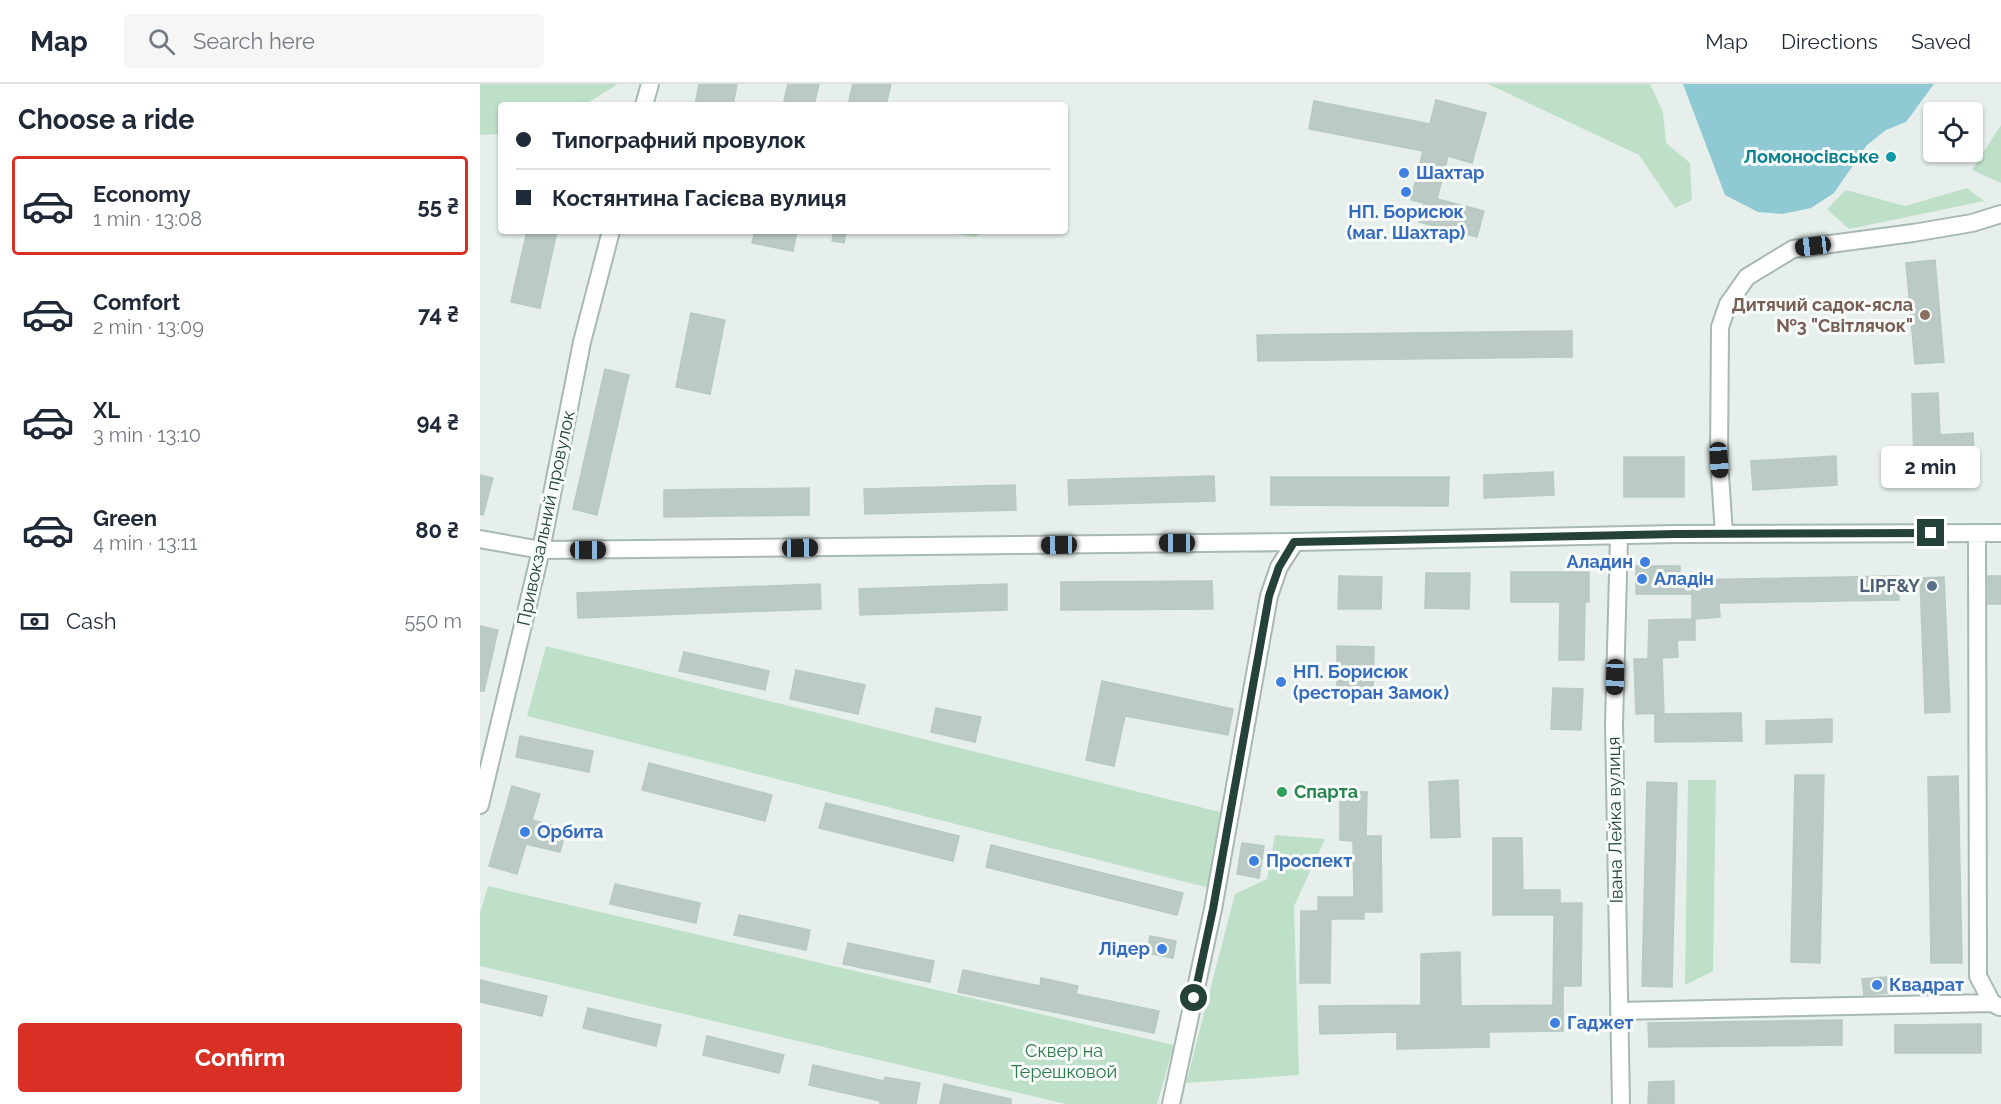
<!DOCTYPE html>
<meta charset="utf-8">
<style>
body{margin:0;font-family:Raleway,sans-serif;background:#f6f6f7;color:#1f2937;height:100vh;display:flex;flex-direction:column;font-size:22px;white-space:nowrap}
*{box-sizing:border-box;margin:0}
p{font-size:20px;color:#747a83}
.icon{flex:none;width:33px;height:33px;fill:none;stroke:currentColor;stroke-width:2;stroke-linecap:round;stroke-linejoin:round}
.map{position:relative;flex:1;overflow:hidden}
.details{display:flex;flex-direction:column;background:#fff;width:480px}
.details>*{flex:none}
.top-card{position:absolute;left:18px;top:18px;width:570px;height:132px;border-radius:6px;box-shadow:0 2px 4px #0004;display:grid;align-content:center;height:132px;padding:0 18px;background:#fff}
.fabs{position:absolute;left:1443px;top:18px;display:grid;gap:12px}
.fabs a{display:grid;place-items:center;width:60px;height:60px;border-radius:6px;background:#fff;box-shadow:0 2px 4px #0004;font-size:30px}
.end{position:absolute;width:27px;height:27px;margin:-14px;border:8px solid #24423a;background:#fff;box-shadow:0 0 0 3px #fff}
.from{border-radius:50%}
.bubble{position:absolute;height:42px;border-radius:6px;background:#fff;box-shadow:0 2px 4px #0004;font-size:20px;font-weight:700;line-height:42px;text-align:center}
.car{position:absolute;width:18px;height:36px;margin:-18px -9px;border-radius:8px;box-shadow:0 0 4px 2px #0007;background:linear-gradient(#222 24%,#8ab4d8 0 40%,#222 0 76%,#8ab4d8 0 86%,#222 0)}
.top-card b{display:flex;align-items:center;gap:21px;height:57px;font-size:22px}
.top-card b+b{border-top:2px solid #e0e1e3}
.top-card i{width:15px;height:15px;background:#1f2937}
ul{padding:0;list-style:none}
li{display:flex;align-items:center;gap:18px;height:99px;margin:0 12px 9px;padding:0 6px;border:3px solid transparent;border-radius:6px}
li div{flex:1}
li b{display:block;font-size:22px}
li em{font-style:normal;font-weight:700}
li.selected{border-color:#d93025}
li>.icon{width:54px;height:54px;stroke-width:1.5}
h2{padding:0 18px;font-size:27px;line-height:72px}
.pay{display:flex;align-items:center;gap:15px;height:66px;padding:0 18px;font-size:22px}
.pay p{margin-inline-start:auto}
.primary-button{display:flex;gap:12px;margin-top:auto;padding:12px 18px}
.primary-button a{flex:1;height:69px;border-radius:6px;background:#d93025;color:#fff;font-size:24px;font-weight:700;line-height:69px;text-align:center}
header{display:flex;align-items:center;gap:36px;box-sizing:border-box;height:84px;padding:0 30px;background:#fff;border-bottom:2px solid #e0e1e3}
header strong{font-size:28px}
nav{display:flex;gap:33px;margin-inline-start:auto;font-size:21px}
.search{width:420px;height:54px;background:#f6f6f7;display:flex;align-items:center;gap:15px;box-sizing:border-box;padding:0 21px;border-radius:6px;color:#747a83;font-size:22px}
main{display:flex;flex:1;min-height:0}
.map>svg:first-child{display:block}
.green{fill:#bfe0c8}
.water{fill:#8ec9d4}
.building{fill:#bbcac4;stroke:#b8c9c2;stroke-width:1.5}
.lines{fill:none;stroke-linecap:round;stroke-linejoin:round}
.minor-casing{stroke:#a8b8b2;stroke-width:20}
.minor{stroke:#fff;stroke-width:16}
.route{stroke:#24423a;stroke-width:8}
.culture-dot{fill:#0f9aa8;stroke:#f7fbf9;stroke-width:2}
.shop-dot{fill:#3f7fe0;stroke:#f7fbf9;stroke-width:2}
.education-dot{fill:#8d6e63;stroke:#f7fbf9;stroke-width:2}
.service-dot{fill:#5c6f8a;stroke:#f7fbf9;stroke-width:2}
.leisure-dot{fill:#2e9e5b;stroke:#f7fbf9;stroke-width:2}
.labels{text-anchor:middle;stroke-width:6;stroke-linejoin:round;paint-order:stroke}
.culture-label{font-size:18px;font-weight:bold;fill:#0d838f;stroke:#f7fbf9;text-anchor:end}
.shop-label{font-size:18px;font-weight:bold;fill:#366cbe;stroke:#f7fbf9;text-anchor:start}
.education-label{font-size:18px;font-weight:bold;fill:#785e54;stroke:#f7fbf9;text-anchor:end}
.street-label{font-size:18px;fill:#24423a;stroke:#f7fbf9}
.service-label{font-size:18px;font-weight:bold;fill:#4e5e75;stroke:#f7fbf9;text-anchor:end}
.leisure-label{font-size:18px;font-weight:bold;fill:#27864d;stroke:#f7fbf9;text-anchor:start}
.park-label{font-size:18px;fill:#2d7a4b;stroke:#f7fbf9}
</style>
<header>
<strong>Map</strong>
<div class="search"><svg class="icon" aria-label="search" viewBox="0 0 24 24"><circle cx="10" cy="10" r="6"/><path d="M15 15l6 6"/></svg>Search here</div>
<nav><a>Map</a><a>Directions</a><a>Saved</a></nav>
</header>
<main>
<section class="details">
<h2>Choose a ride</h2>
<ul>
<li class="selected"><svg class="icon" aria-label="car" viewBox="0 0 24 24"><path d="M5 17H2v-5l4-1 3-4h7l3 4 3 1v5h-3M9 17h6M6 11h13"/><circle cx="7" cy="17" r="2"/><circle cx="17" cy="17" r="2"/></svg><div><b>Economy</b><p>1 min · 13:08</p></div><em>55 ₴</em></li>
<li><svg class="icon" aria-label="car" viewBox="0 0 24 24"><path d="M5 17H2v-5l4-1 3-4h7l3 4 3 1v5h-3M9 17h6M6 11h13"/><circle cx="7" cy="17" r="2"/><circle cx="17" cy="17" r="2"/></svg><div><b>Comfort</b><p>2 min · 13:09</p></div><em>74 ₴</em></li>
<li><svg class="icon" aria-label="car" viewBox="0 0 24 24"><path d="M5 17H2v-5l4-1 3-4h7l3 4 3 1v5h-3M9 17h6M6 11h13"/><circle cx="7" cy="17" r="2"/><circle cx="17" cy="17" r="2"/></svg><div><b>XL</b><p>3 min · 13:10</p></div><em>94 ₴</em></li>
<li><svg class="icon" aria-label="car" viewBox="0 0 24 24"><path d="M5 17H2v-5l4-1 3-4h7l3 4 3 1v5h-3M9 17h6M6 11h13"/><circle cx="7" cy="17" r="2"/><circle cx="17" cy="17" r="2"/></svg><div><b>Green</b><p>4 min · 13:11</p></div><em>80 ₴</em></li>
</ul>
<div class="pay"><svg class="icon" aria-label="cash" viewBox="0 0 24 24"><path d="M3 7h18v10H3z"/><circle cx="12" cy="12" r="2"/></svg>Cash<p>550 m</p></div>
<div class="primary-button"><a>Confirm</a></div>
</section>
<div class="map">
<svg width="1521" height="1020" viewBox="0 0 1521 1020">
<rect width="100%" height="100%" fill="#e6efeb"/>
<path class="green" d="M 0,0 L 138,0 L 104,21 L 21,21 L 21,50 L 0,51 Z
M 1008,0 L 1170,0 L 1183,28 L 1186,59 L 1210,79 L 1212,116 L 1195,124 L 1159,71 Z
M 1521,41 L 1521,99 L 1492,86 Z
M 1487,104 L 1504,117 L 1369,145 L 1347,125 L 1366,106 L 1425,122 Z
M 461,147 L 505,147 L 495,153 Z
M 66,562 L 744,729 L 734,805 L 47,632 Z
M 1208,696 L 1236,696 L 1233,887 L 1205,901 Z
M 795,751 L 845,755 L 814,822 L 819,991 L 706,999 L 755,810 L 787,795 Z
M 8,802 L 694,961 L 677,1020 L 586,1020 L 0,882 L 0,829 Z"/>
<path class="water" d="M 1203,0 L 1454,0 L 1426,38 L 1406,46 L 1387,61 L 1354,109 L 1331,124 L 1302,130 L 1278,128 L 1245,111 Z"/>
<path class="building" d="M 219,0 L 257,0 L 253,21 L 215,21 Z
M 308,0 L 339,0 L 334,21 L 303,21 Z
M 373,0 L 411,0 L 406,21 L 368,21 Z
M 956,16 L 1006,29 L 992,79 L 968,72 L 957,115 L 1004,127 L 997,153 L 939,138 L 944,119 L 931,116 L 943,67 L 829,45 L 834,17 L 950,40 Z
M 47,147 L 77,147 L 60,224 L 31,218 Z
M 275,147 L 317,147 L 313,167 L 272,159 Z
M 354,147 L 366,147 L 364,159 L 352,157 Z
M 1455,176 L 1464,278 L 1435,280 L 1426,179 Z
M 211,229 L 245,236 L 230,310 L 196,303 Z
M 1092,247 L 1092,273 L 778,277 L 777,251 Z
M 125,285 L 149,291 L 117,431 L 93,425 Z
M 1458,309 L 1460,351 L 1493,349 L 1494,372 L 1434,375 L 1432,310 Z
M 1356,372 L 1357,401 L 1273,406 L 1271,377 Z
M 1144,373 L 1204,373 L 1204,413 L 1144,413 Z
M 1073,388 L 1074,411 L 1004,414 L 1004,391 Z
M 0,391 L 13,394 L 3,431 L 0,430 Z
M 734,392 L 735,417 L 589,421 L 588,396 Z
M 791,393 L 969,393 L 968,422 L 791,421 Z
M 535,401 L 536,426 L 385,430 L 384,405 Z
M 329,404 L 329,431 L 184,433 L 184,406 Z
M 1156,482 L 1200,482 L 1200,496 L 1418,492 L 1419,516 L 1239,519 L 1240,533 L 1215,535 L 1215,556 L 1197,556 L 1198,573 L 1182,574 L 1184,629 L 1156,630 L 1154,575 L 1168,575 L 1169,536 L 1212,535 L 1212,510 L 1156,510 Z
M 1031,488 L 1109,488 L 1109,518 L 1105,518 L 1104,576 L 1079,576 L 1080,518 L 1031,518 Z
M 946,489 L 990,489 L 989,525 L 945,524 Z
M 859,492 L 902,493 L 901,525 L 858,525 Z
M 1508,492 L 1521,492 L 1521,520 L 1508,520 Z
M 1464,493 L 1470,628 L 1445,629 L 1440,494 Z
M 732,497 L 733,525 L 581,526 L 581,498 Z
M 340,500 L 341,525 L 98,534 L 97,509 Z
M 527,500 L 527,526 L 380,531 L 379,505 Z
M 0,542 L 18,546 L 4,607 L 0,607 Z
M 857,562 L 894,563 L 893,609 L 857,608 Z
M 204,568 L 289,587 L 285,606 L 199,587 Z
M 316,586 L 385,601 L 378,630 L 310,615 Z
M 622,597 L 753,625 L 748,651 L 645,632 L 634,682 L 606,676 Z
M 1073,604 L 1103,605 L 1101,646 L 1071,645 Z
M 456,624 L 501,633 L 495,658 L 451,648 Z
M 1261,629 L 1262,657 L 1175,658 L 1175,630 Z
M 1352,635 L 1352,658 L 1286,660 L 1286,637 Z
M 40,652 L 113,667 L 109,688 L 36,673 Z
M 169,679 L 292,711 L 285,737 L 162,706 Z
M 1315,691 L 1344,691 L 1340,879 L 1311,878 Z
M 1478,692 L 1482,879 L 1451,879 L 1448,693 Z
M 978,696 L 980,753 L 951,754 L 949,698 Z
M 1167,698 L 1197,699 L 1192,903 L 1162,902 Z
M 32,702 L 60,710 L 52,736 L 86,745 L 80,768 L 46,760 L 37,790 L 9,782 Z
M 860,707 L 887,708 L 886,752 L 901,752 L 902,828 L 884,828 L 884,835 L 851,835 L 850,899 L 820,899 L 821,827 L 838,827 L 838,813 L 874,813 L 873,757 L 860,756 Z
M 346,719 L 479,752 L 473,777 L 339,744 Z
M 1013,754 L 1042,754 L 1043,806 L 1080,806 L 1080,819 L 1102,819 L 1101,902 L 1083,902 L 1083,947 L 1009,948 L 1009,963 L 917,965 L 917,948 L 840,950 L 839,922 L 941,921 L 941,870 L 980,868 L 981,922 L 1073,921 L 1074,831 L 1013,831 Z
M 762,759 L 784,762 L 779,794 L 757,790 Z
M 511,761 L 703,809 L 697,831 L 506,783 Z
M 135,800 L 220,819 L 216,839 L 130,820 Z
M 259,831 L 330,846 L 326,866 L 254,851 Z
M 670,852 L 696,857 L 693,874 L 667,869 Z
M 368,859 L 454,877 L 450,898 L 363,880 Z
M 483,886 L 560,902 L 561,894 L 598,902 L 596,910 L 679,927 L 674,949 L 478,908 Z
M 1407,893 L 1409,909 L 1384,911 L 1382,895 Z
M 0,896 L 67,912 L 62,932 L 0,918 Z
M 108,924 L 181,941 L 176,962 L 103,944 Z
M 1362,936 L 1362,961 L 1169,963 L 1168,939 Z
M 1501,940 L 1501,969 L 1415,969 L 1415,941 Z
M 227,952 L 304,971 L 299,989 L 223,971 Z
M 333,981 L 404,997 L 405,993 L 440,999 L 436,1020 L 400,1020 L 400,1017 L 329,1001 Z
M 1194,997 L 1194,1020 L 1168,1020 L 1169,998 Z
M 464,1000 L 531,1015 L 531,1020 L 460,1020 Z"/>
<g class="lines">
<g class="minor-casing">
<path id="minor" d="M 164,21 L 170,0
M 1497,449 L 1498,892 L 1512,919
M 1244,450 L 1239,376 L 1240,243 L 1248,220 L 1267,193 L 1313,165 L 1433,149 L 1492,139 L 1521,130
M 1139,452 L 1134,640 L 1141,1020
M 0,455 L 61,466 L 815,458 L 1195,450 L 1521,449
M 0,721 L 61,466 L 102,258 L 131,147
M 1139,927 L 1512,919 L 1520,923
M 691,1020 L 733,825 L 789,512 L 799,483 L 815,458"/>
</g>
<use href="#minor" class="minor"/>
</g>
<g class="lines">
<path class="route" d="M 714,914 L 733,825 L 789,512 L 799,483 L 814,458 L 1196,450 L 1451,449"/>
</g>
<circle class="culture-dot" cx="1411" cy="73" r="6"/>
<g class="shop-dot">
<circle cx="924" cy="89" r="6"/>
<circle cx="926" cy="108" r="6"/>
<circle cx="1165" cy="478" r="6"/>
<circle cx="1162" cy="495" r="6"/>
<circle cx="801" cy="598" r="6"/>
<circle cx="45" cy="748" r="6"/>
<circle cx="774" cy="777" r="6"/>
<circle cx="682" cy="865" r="6"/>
<circle cx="1397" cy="901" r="6"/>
<circle cx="1075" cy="939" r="6"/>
</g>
<circle class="education-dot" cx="1445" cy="231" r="6"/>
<circle class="service-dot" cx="1452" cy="502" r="6"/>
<circle class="leisure-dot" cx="802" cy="708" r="6"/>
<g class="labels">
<g class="culture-label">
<text x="1399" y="79">Ломоносівське</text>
</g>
<g class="shop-label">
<text x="936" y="95">Шахтар</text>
<text x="926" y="134" text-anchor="middle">НП. Борисюк<tspan x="926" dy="21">(маг. Шахтар)</tspan></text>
<text x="1153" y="484" text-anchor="end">Аладин</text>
<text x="1174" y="501">Аладін</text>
<text x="813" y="594">НП. Борисюк<tspan x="813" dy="21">(ресторан Замок)</tspan></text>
<text x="57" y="754">Орбита</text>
<text x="786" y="783">Проспект</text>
<text x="670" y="871" text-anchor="end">Лідер</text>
<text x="1409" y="907">Квадрат</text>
<text x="1087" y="945">Гаджет</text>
</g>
<g class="education-label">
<text x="1433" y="227">Дитячий садок-ясла<tspan x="1433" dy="21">№3 "Світлячок"</tspan></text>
</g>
<g class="street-label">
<text transform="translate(66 434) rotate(-78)" y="6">Привокзальний провулок</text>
<text transform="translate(1135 736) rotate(-91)" y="6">Івана Лейка вулиця</text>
</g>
<g class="service-label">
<text x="1440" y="508">LIPF&amp;Y</text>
</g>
<g class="leisure-label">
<text x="814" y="714">Спарта</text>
</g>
<g class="park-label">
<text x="584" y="973">Сквер на<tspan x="584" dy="21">Терешковой</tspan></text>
</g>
</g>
</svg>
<div class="fabs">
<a><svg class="icon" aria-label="locate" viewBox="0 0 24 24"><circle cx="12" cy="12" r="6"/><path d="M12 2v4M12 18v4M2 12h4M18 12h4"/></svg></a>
</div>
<i class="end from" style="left:714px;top:914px"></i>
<i class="end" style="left:1451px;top:449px"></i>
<div class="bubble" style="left:1401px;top:362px;width:99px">2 min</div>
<i class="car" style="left:1333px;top:162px;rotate:263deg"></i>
<i class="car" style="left:1239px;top:376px;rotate:176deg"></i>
<i class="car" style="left:697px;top:459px;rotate:270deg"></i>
<i class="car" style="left:579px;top:461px;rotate:269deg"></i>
<i class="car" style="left:320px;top:464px;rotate:89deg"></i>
<i class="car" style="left:108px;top:466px;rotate:90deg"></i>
<i class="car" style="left:1135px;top:593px;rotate:182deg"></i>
<div class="top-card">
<b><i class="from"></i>Типографний провулок</b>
<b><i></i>Костянтина Гасієва вулиця</b>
</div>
</div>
</main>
